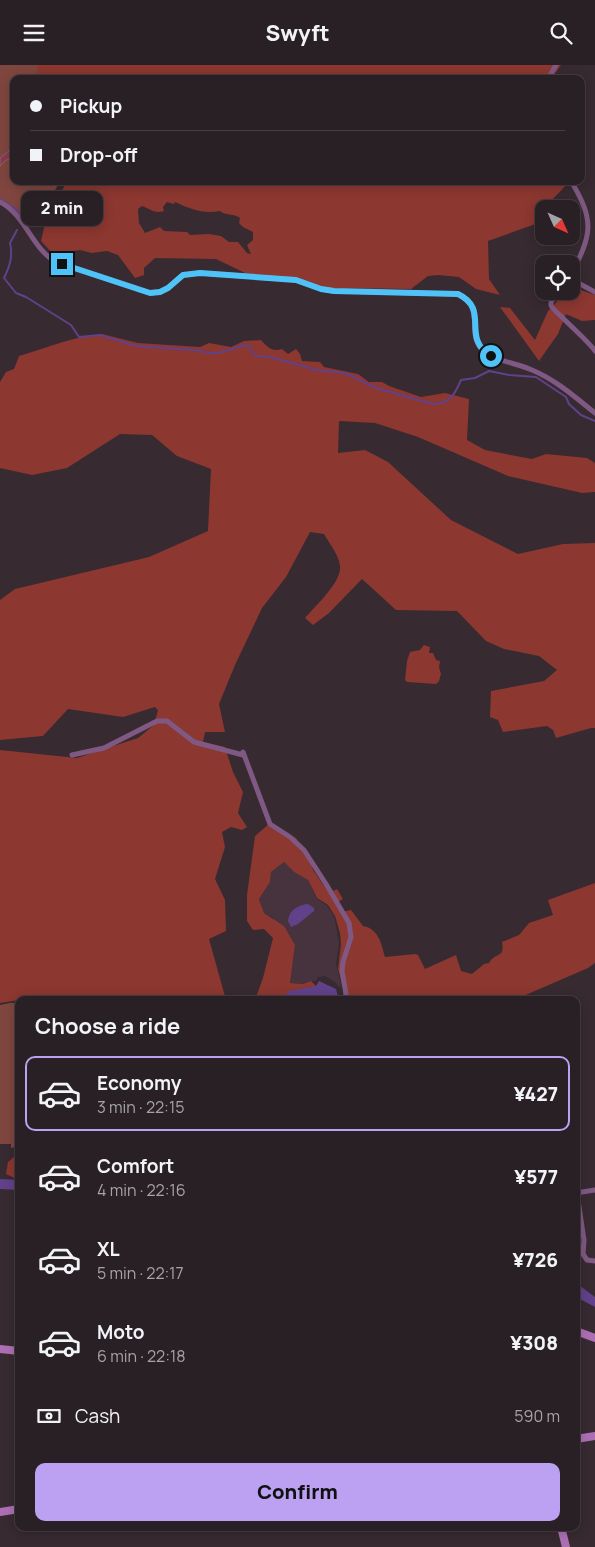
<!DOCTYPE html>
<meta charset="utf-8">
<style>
body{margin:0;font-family:Manrope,sans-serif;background:#31282d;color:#f1f3f6;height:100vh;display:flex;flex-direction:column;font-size:19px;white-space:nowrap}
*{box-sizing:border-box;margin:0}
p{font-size:16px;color:#a5a3a7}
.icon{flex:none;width:28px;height:28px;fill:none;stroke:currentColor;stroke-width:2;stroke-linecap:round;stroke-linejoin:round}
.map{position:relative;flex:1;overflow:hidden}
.panel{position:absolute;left:15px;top:931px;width:565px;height:535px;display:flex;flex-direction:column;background:#292025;border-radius:10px;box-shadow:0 2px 12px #0003,0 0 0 1px #453e42}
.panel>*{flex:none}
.hud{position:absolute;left:10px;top:10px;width:575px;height:110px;border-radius:10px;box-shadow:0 2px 12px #0003,0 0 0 1px #453e42;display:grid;align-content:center;height:110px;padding:0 20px;background:#292025}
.needle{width:32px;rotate:135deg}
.controls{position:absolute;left:535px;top:135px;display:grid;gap:10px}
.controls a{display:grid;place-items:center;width:45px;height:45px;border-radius:10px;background:#292025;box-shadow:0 2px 12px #0003,0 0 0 1px #453e42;font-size:25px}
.end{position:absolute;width:22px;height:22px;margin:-11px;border:6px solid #4fc3f7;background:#111;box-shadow:0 0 0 2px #111}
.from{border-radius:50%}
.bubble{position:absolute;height:35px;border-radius:10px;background:#292025;box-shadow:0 2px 12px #0003,0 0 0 1px #453e42;font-size:16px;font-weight:800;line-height:35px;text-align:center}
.hud b{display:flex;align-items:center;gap:18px;height:48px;font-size:19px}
.hud b+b{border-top:1px solid #453e42}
.hud i{width:12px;height:12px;background:#f1f3f6}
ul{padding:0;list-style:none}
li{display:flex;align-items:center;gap:15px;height:75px;margin:0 10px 8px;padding:0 10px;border:2px solid transparent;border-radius:10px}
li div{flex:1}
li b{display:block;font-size:19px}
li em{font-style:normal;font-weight:800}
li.selected{border-color:#bca0f2}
li>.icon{width:45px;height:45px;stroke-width:1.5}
h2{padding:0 20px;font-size:22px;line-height:60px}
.pay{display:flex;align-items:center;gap:12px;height:55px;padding:0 20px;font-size:19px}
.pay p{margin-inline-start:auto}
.primary-button{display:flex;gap:10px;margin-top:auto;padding:10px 20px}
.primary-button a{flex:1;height:58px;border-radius:10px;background:#bca0f2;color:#111;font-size:20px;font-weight:800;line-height:58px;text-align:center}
header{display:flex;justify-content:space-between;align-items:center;height:65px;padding:0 20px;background:#292025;font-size:22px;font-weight:800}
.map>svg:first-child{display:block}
.built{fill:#46333e}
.green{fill:#7f463f}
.forest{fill:#8c3730;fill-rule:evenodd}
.water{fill:#61418a}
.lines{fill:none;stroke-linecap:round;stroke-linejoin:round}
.stream{stroke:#61418a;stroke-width:2}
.river{stroke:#61418a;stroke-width:10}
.building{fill:#8e384f;stroke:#79696c}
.street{stroke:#7f5984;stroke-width:5}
.secondary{stroke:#ad6fb4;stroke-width:8}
.route{stroke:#4fc3f7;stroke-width:6}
</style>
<header><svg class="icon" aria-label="menu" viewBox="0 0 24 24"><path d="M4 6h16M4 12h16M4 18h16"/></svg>Swyft<svg class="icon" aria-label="search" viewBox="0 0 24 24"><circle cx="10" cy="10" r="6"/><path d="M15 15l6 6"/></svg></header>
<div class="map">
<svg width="595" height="1482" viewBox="0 0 595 1482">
<rect width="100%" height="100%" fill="#372a31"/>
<path class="built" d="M 284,797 L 294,807 L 308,815 L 316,833 L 327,841 L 334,851 L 339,878 L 336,899 L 341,919 L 340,923 L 335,917 L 325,911 L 318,912 L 316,916 L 311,916 L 303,919 L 290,918 L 295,880 L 272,852 L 264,848 L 259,834 L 270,817 L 271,807 Z"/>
<path class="green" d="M 0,0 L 53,0 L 46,14 L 14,14 L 14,116 L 60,116 L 35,162 L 0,137 Z
M 10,938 L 19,938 L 19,1069 L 16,1082 L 11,1083 L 11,1079 L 0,1079 L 0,940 Z"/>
<path class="forest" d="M 38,0 L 561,0 L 551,14 L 537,12 L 533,14 L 33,14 L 36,12 Z
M 63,116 L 570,116 L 552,135 L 550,144 L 544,144 L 544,156 L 488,176 L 489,214 L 500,230 L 476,224 L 459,212 L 438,210 L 428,211 L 411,224 L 330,223 L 245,208 L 216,194 L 155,193 L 144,203 L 144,210 L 135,213 L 118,190 L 107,186 L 92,188 L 80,185 L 53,189 L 41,176 L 46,154 L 64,122 ZM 167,137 L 174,139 L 175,137 C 190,144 203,149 220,146 C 225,151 234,148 240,153 L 239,158 L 243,162 L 253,167 L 253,175 L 247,180 L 251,189 L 247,188 L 238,177 L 229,177 L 221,171 L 209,169 L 190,170 L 187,167 L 164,166 L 160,162 L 145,168 L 139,158 L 138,144 L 142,141 C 151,144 154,149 164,146 L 163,142 Z
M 572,222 L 595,230 L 595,255 L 582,256 L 566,249 L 558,269 L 539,296 L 500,242 L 510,243 L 535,275 L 548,246 L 567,226 L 571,226 Z
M 102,269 L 138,278 L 200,282 L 209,278 L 231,282 L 244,276 L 261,275 C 267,282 272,287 282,284 L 288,289 L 296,284 L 300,289 L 302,296 L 320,297 L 324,302 L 358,309 L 369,317 L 382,317 L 389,321 L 421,332 L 445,328 L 469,334 L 467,375 L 485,385 L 532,394 L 546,389 L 587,393 L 595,398 L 595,427 L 582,428 L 508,411 L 418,372 L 375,358 L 339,356 L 338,388 L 365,385 L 388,397 L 451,455 L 518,489 L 563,479 L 595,478 L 595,663 L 591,663 L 556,673 L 553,665 L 547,661 L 503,667 L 498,655 L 490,652 L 491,626 L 544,616 L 557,605 L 539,591 L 504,584 L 486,576 L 457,546 L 396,545 L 362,514 L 329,548 L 313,560 L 305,553 C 315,541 342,517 340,501 C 339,490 329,478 324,469 L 310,467 L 286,512 L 262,543 L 235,600 L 219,639 L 225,667 L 205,667 L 203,677 L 225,682 L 233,707 L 243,727 L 238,748 L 247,762 L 242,765 L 231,762 L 222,767 L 225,782 L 215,814 L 225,835 L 226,866 L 209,874 L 226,935 L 19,935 L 0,938 L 0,685 L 77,693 L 138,673 L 154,660 L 158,645 L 155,642 L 123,652 L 68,644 L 43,671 L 0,675 L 0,535 L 15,524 L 149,492 L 208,466 L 211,404 L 177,391 L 152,370 L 120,369 L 67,403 L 32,410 L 0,403 L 0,317 L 6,307 L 14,304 L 19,291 C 47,283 74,271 102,269 Z
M 424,580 L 430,582 L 429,588 L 433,588 L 436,595 L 440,596 L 439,602 L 441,609 L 439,616 L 436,619 L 407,617 L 405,615 L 407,596 L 410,587 L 420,585 Z
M 269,759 L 296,773 L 309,793 L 313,805 L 329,828 L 337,824 L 343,834 L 336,838 L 342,847 L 351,845 L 363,861 C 379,864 381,878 385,892 L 415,889 L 418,890 L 425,904 L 456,890 L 461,906 L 472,909 L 484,899 L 489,898 C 496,886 505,894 502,877 L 519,870 L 529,858 L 553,850 L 548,835 L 595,818 L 595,898 L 588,903 L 514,935 L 343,935 L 344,925 L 338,904 L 341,879 L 340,868 L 335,851 L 328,840 L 317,833 L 308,815 L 294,807 L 284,797 L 271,807 L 270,817 L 259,834 L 264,848 L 284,861 L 295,880 L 290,918 L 303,919 L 311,916 L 318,923 L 299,935 L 255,935 L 263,913 L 273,873 L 264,864 L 253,865 L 247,856 L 247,830 L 255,771 Z
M 19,1088 L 19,1115 L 6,1109 L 8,1097 Z"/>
<path class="water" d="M 308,839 L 314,843 L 314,846 L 298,859 L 291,862 L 288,856 C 289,845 298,840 308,839 Z
M 319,916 L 336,924 L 339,935 L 282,935 L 289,926 L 316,921 Z
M 576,1218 L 595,1232 L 595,1242 L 576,1232 Z"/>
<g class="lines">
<path class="stream" d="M 0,134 L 17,145 L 23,154
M 17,165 L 10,178 C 13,191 10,201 4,213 L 16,228 L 26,232 L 71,260 L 79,272 L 100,270 L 136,281 L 193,285 L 210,288 L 218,288 L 245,280 L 248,281 L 256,291 L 271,292 L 316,305 L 345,308 L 376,323 L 433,339 C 450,339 455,329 461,315 L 475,313 L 489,306 L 509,310 L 536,312 L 566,332 L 569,339 L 581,350 L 595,356"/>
<path class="river" d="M 0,1119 L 19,1120"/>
</g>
<path class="building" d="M 14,82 L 14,94 L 6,95 L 0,101 L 0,93 Z"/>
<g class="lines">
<path class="street" d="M 548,14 L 556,0
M 571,116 C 595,156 592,169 571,210
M 0,137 C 25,150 31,181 54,196 L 150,228 L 160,227 L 168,223 L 183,210 L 200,208 L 296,215 L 321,224 L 334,226 L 458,229 C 488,244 463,270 485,287 C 498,297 517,298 532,305 C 556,315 575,332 595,348
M 571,214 L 595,227
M 559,226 C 556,230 550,235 551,240 C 551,244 588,275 595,286
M 243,687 L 270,759 L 290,772 L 304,785 L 326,819 L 349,858 L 351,872 L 343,897 L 342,906 L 347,935
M 72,690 L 104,683 L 157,656 L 167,656 L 194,677 L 243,690
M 576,1128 L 595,1125
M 577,1128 L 584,1175 L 583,1189 L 587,1195 L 595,1196"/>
<path class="secondary" d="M 576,1266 L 595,1273
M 0,1284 L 19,1286
M 576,1374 L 595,1371
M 0,1447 L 19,1444
M 561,1462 L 566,1482"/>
</g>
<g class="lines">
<path class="route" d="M 62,199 L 150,228 L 160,227 L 168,223 L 183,210 L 200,208 L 296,215 L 321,224 L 334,226 L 458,229 C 491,245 460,272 491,291"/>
</g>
</svg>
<div class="controls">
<a><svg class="needle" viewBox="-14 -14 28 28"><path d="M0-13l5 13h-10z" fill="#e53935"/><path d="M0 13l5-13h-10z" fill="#a5a3a7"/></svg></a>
<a><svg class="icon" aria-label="locate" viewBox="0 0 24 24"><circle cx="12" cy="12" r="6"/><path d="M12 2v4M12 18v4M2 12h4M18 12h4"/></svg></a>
</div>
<i class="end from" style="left:491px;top:291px"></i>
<i class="end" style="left:62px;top:199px"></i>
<div class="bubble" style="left:21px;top:126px;width:82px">2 min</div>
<div class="hud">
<b><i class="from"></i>Pickup</b>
<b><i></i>Drop-off</b>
</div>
<section class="panel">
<h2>Choose a ride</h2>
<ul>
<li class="selected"><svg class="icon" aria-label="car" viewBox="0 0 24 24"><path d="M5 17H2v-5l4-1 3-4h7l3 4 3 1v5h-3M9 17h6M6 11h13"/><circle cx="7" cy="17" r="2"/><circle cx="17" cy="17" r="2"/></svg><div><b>Economy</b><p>3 min · 22:15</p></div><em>¥427</em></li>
<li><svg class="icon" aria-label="car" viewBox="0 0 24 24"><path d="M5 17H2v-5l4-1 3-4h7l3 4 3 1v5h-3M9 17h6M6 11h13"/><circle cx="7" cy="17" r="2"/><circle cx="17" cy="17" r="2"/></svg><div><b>Comfort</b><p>4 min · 22:16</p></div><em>¥577</em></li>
<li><svg class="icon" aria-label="car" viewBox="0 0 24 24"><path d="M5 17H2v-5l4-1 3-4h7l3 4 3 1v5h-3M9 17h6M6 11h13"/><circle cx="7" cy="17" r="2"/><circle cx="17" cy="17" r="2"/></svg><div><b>XL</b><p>5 min · 22:17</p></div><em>¥726</em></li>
<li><svg class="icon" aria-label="car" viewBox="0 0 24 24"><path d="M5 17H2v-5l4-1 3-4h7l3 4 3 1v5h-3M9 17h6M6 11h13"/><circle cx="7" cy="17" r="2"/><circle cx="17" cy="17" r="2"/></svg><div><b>Moto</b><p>6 min · 22:18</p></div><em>¥308</em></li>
</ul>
<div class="pay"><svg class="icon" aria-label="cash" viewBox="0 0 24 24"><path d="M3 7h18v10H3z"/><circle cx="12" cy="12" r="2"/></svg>Cash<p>590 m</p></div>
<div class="primary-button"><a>Confirm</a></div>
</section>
</div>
